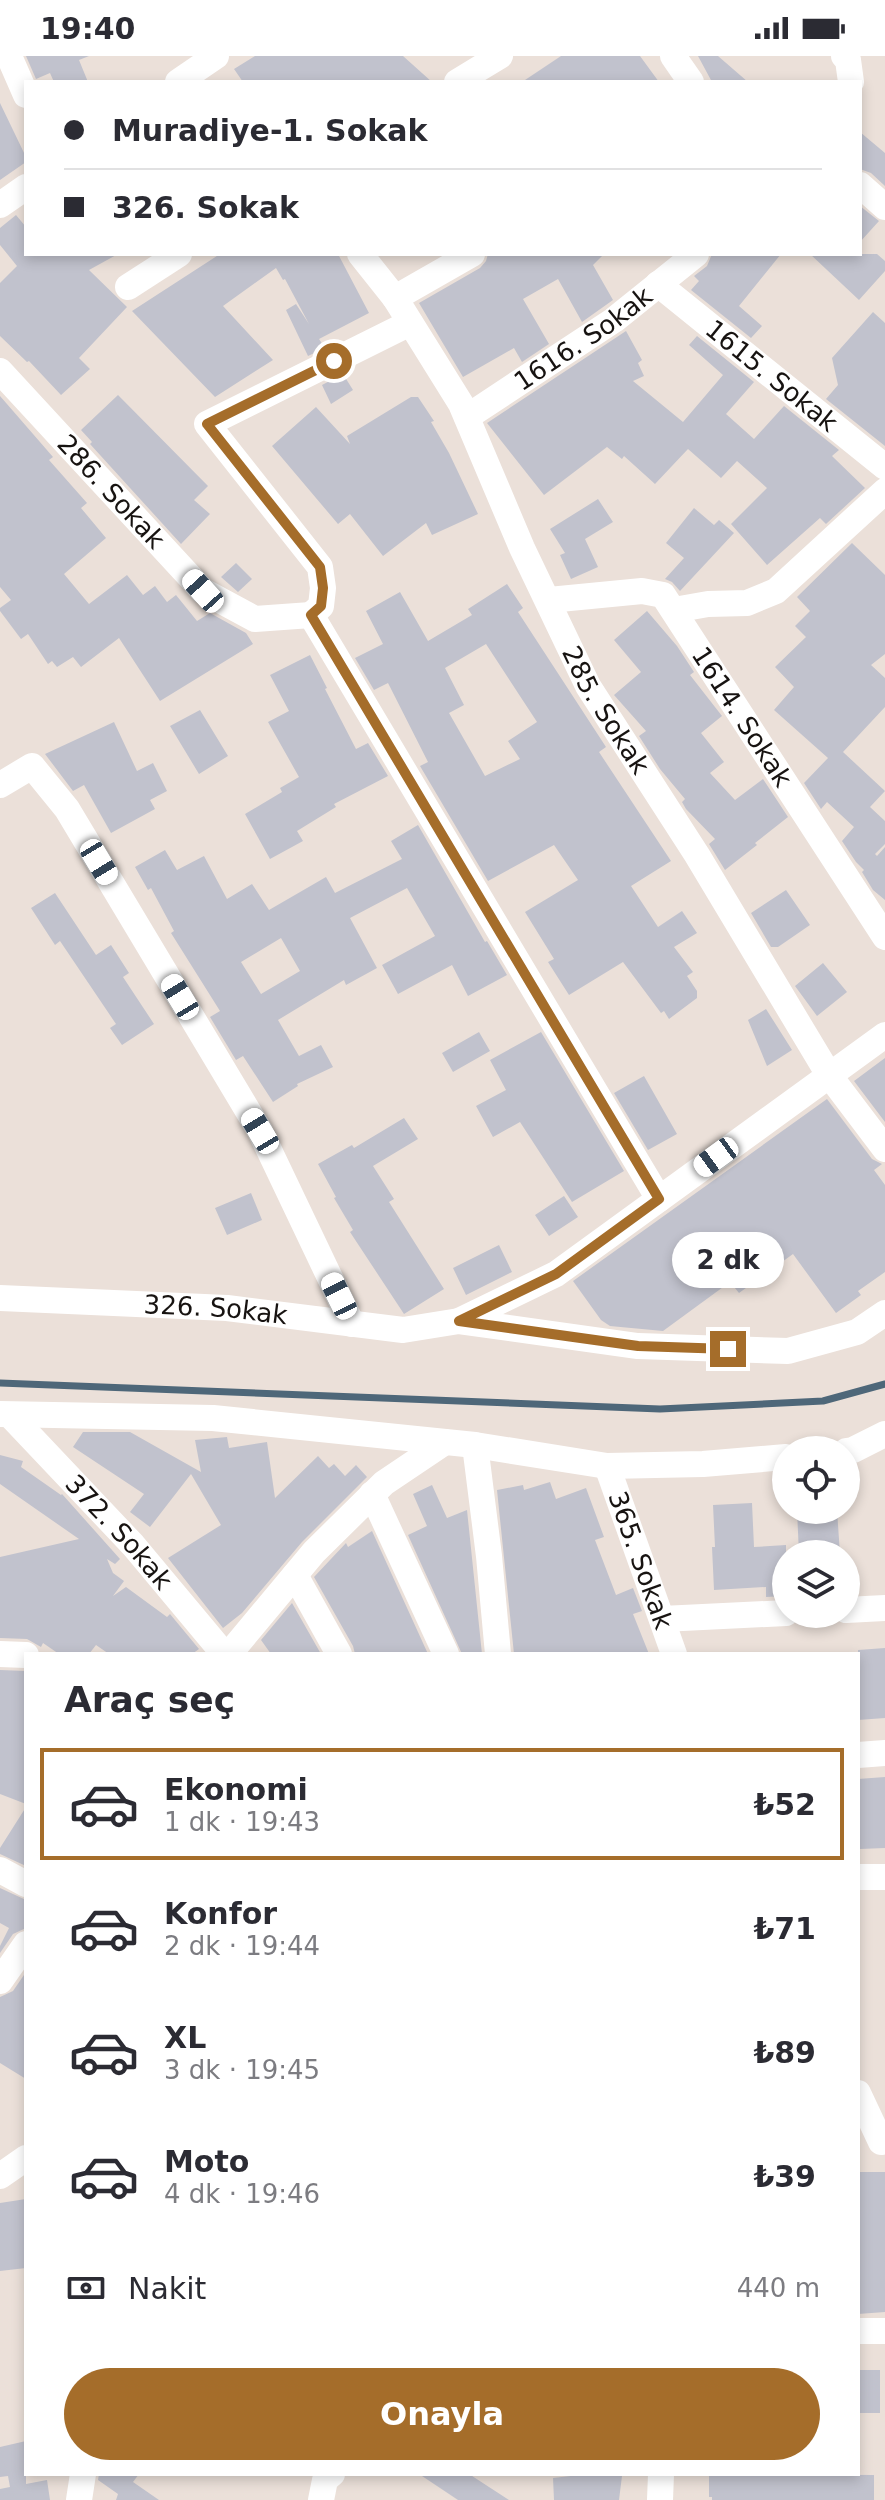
<!DOCTYPE html>
<html lang="tr">
<meta charset="utf-8">
<style>
body{margin:0;font-family:"DejaVu Sans",sans-serif;background:#f7f7f7;color:#2b2b33;height:100vh;display:flex;flex-direction:column;font-size:30px;white-space:nowrap}
*{box-sizing:border-box;margin:0}
p{font-size:26px;color:#7c7c81}
.icon{flex:none;width:44px;height:44px;fill:none;stroke:currentColor;stroke-width:2;stroke-linecap:round;stroke-linejoin:round}
.map{position:relative;flex:1;overflow:hidden}
.side{position:absolute;left:24px;top:1596px;width:836px;height:824px;display:flex;flex-direction:column;background:#fff;border-radius:0px;box-shadow:0 4px 12px #0003}
.side>*{flex:none}
.top-card{position:absolute;left:24px;top:24px;width:838px;height:176px;border-radius:0px;box-shadow:0 4px 12px #0003;display:grid;align-content:center;height:176px;padding:0 40px;background:#fff}
.buttons{position:absolute;left:772px;top:1380px;display:grid;gap:16px}
.buttons a{display:grid;place-items:center;width:88px;height:88px;border-radius:50%;background:#fff;box-shadow:0 4px 12px #0003;font-size:40px}
.end{position:absolute;width:36px;height:36px;margin:-18px;border:10px solid #a56d2a;background:#fff;box-shadow:0 0 0 4px #fff}
.from{border-radius:50%}
.bubble{position:absolute;height:56px;border-radius:28px;background:#fff;box-shadow:0 4px 12px #0003;font-size:26px;font-weight:700;line-height:56px;text-align:center}
.car{position:absolute;width:24px;height:48px;margin:-24px -12px;border-radius:10px;box-shadow:0 0 6px 2px #0007;background:linear-gradient(#fff 24%,#345 0 40%,#fff 0 76%,#345 0 86%,#fff 0)}
.top-card b{display:flex;align-items:center;gap:28px;height:76px;font-size:30px}
.top-card b+b{border-top:2px solid #e1e1e2}
.top-card i{width:20px;height:20px;background:#2b2b33}
ul{padding:0;list-style:none}
li{display:flex;align-items:center;gap:24px;height:112px;margin:0 16px 12px;padding:0 24px;border:4px solid transparent;border-radius:0px}
li div{flex:1}
li b{display:block;font-size:30px}
li em{font-style:normal;font-weight:700}
li.active{border-color:#a56d2a}
li>.icon{width:72px;height:72px;stroke-width:1.5}
h2{padding:0 40px;font-size:36px;line-height:96px}
.pay{display:flex;align-items:center;gap:20px;height:88px;padding:0 40px;font-size:30px}
.pay p{margin-inline-start:auto}
.button{display:flex;gap:16px;margin-top:auto;padding:16px 40px}
.button a{flex:1;height:92px;border-radius:48px;background:#a56d2a;color:#fff;font-size:32px;font-weight:700;line-height:92px;text-align:center}
.status{display:flex;justify-content:space-between;align-items:center;height:56px;padding:0 40px;background:#fff;direction:ltr}
.status svg{height:22px;fill:currentColor}
.map>svg:first-child{display:block}
.lines{fill:none;stroke-linecap:round;stroke-linejoin:round}
.stream{stroke:#4e6779;stroke-width:7}
.building{fill:#c1c2cd;fill-rule:evenodd}
.minor{stroke:#fff;stroke-width:26}
.route{stroke:#a56d2a;stroke-width:10}
.labels{text-anchor:middle;stroke-width:6;stroke-linejoin:round;paint-order:stroke}
.street-label{font-size:26px;fill:#171311;stroke:#f9ede6}
</style>
<div class="status"><b>19:40</b><svg viewBox="0 0 49 12"><path d="M0 12V9h3v3zM5 12V6h3v6zM10 12V3h3v9zM15 12V0h3v12zM26 1h20v11H26zM47 4h2v5h-2z"/></svg></div>
<div class="map">
<svg width="885" height="2444" viewBox="0 0 885 2444">
<rect width="100%" height="100%" fill="#ebe0d9"/>
<g class="lines">
<path class="stream" d="M 0,1327 L 660,1353 L 823,1345 L 885,1328"/>
</g>
<path class="building" d="M 26,0 L 89,0 L 79,4 L 88,26 L 54,26 L 50,17 L 36,23 Z
M 255,0 L 403,0 L 432,26 L 243,26 L 234,13 Z
M 561,0 L 640,0 L 659,26 L 522,26 Z
M 698,0 L 718,0 L 748,26 L 712,26 Z
M 0,47 L 26,101 L 26,106 L 0,124 Z
M 860,76 L 885,97 L 885,130 L 871,117 L 860,113 Z
M 860,150 L 879,165 L 860,186 Z
M 16,159 L 26,171 L 26,198 L 118,198 L 89,214 L 127,251 L 79,302 L 90,313 L 61,339 L 29,305 L 27,306 L 0,280 L 0,227 L 17,210 L 0,189 L 0,172 Z
M 220,198 L 338,198 L 369,257 L 319,283 L 325,292 L 308,300 L 286,254 L 296,248 L 309,268 L 285,223 L 283,224 L 276,212 L 223,250 L 273,304 L 215,341 L 132,255 Z
M 488,198 L 604,198 L 593,209 L 613,244 L 582,266 L 558,223 L 523,243 L 549,288 L 522,306 L 514,292 L 463,321 L 419,247 L 480,212 L 486,205 Z
M 712,198 L 781,198 L 739,250 L 762,270 L 751,282 L 691,234 L 699,225 L 694,220 L 707,210 Z
M 810,198 L 877,198 L 885,205 L 885,215 L 859,244 Z
M 873,256 L 885,267 L 885,390 L 826,343 L 838,329 L 832,302 Z
M 626,275 L 642,304 L 638,307 L 644,320 L 633,325 L 683,366 L 723,319 L 689,289 L 697,280 L 754,326 L 726,358 L 754,383 L 784,350 L 839,394 L 832,400 L 865,432 L 826,468 L 820,462 L 767,509 L 731,468 L 767,432 L 737,405 L 721,422 L 688,393 L 655,428 L 624,400 L 622,403 L 607,391 L 544,439 L 487,367 Z
M 343,318 L 353,334 L 331,348 L 322,329 Z
M 118,339 L 208,430 L 194,444 L 210,458 L 181,488 L 90,388 L 92,386 L 81,374 Z
M 0,340 L 53,401 L 49,404 L 87,447 L 81,452 L 106,482 L 64,518 L 89,548 L 127,519 L 143,539 L 155,530 L 167,546 L 176,539 L 197,565 L 210,557 L 246,577 L 253,588 L 160,645 L 119,582 L 81,611 L 73,601 L 57,611 L 52,605 L 48,608 L 28,578 L 21,583 L 0,555 L 0,552 L 11,544 L 0,531 Z
M 411,341 L 418,341 L 434,365 L 431,366 L 449,397 L 478,458 L 432,479 L 426,467 L 383,500 L 350,458 L 338,468 L 272,390 L 316,351 L 350,388 L 347,380 Z
M 598,443 L 613,466 L 585,483 L 598,511 L 571,523 L 560,499 L 565,497 L 550,473 Z
M 694,452 L 714,469 L 719,464 L 734,477 L 680,535 L 672,526 L 665,523 L 684,502 L 666,487 Z
M 852,487 L 885,519 L 885,598 L 871,609 L 885,622 L 885,651 L 843,696 L 885,735 L 870,751 L 885,765 L 885,788 L 875,798 L 877,800 L 885,791 L 885,844 L 873,834 L 862,816 L 864,814 L 856,806 L 842,785 L 854,771 L 827,746 L 821,753 L 804,727 L 828,702 L 774,654 L 794,631 L 775,611 L 806,581 L 795,570 L 810,555 L 797,541 Z
M 236,507 L 252,523 L 238,536 L 221,521 Z
M 507,528 L 523,552 L 518,556 L 606,691 L 599,696 L 671,805 L 631,830 L 658,871 L 682,855 L 697,877 L 674,891 L 693,916 L 687,920 L 697,935 L 697,942 L 669,963 L 664,955 L 661,957 L 623,906 L 569,939 L 548,906 L 554,903 L 525,856 L 578,824 L 554,789 L 488,825 L 420,710 L 428,706 L 388,627 L 374,634 L 355,602 L 383,588 L 366,555 L 400,536 L 428,585 L 472,559 L 468,553 ZM 486,588 L 537,666 L 508,685 L 520,703 L 485,720 L 449,657 L 464,649 L 445,612 Z
M 647,555 L 677,590 L 694,616 L 690,619 L 722,660 L 701,677 L 724,706 L 710,717 L 735,744 L 763,723 L 788,761 L 755,787 L 757,789 L 725,814 L 709,788 L 715,783 L 686,753 L 682,746 L 685,743 L 660,713 L 639,680 L 646,675 L 614,639 L 641,616 L 614,584 Z
M 310,599 L 327,632 L 325,633 L 356,693 L 368,687 L 388,720 L 334,748 L 336,751 L 297,775 L 303,785 L 270,803 L 245,758 L 282,736 L 280,732 L 299,721 L 268,666 L 289,655 L 270,619 Z
M 200,654 L 228,700 L 199,718 L 170,670 Z
M 114,666 L 137,715 L 153,707 L 167,735 L 150,744 L 155,753 L 111,777 L 84,729 L 73,735 L 45,698 Z
M 418,769 L 485,886 L 487,885 L 507,919 L 468,940 L 452,909 L 398,938 L 382,909 L 435,880 L 407,832 L 350,862 L 377,912 L 346,929 L 344,924 L 278,964 L 299,1000 L 321,989 L 333,1011 L 297,1028 L 298,1030 L 273,1046 L 243,1000 L 236,1004 L 210,961 L 220,955 L 171,877 L 174,875 L 151,832 L 148,834 L 135,811 L 165,794 L 177,814 L 204,800 L 227,843 L 252,828 L 269,854 L 326,821 L 335,837 L 402,803 L 391,785 ZM 281,882 L 300,915 L 261,938 L 241,906 Z
M 786,834 L 810,869 L 778,891 L 771,891 L 751,857 Z
M 55,837 L 96,899 L 111,889 L 129,917 L 123,921 L 154,968 L 122,989 L 110,972 L 116,968 L 60,885 L 55,889 L 31,852 Z
M 823,907 L 847,936 L 817,960 L 795,930 Z
M 766,953 L 792,994 L 767,1010 L 748,964 Z
M 479,976 L 490,995 L 453,1016 L 442,997 Z
M 541,976 L 624,1115 L 572,1146 L 520,1066 L 493,1081 L 476,1050 L 506,1034 L 490,1004 Z
M 885,1002 L 885,1066 L 854,1025 Z
M 644,1020 L 677,1078 L 648,1094 L 614,1037 Z
M 827,1043 L 872,1103 L 882,1108 L 874,1114 L 885,1129 L 885,1216 L 858,1235 L 861,1239 L 836,1257 L 793,1198 L 739,1237 L 730,1226 L 663,1275 L 610,1270 L 601,1264 L 573,1225 Z
M 404,1062 L 418,1083 L 373,1110 L 394,1143 L 389,1146 L 444,1233 L 404,1258 L 350,1176 L 353,1174 L 334,1142 L 336,1141 L 318,1108 L 352,1089 L 354,1092 Z
M 251,1137 L 262,1164 L 227,1179 L 215,1152 Z
M 564,1140 L 578,1161 L 549,1180 L 535,1159 Z
M 499,1189 L 512,1216 L 466,1239 L 453,1212 Z
M 83,1376 L 130,1376 L 201,1416 L 195,1384 L 227,1381 L 229,1392 L 267,1386 L 275,1442 L 318,1400 L 329,1412 L 334,1408 L 345,1420 L 356,1409 L 367,1421 L 302,1486 L 242,1557 L 223,1572 L 168,1502 L 221,1469 L 191,1418 L 150,1471 L 130,1456 L 144,1438 L 73,1391 Z
M 0,1399 L 23,1405 L 21,1411 L 61,1439 L 62,1438 L 120,1503 L 115,1508 L 107,1503 L 113,1517 L 124,1525 L 113,1540 L 126,1531 L 167,1561 L 170,1558 L 199,1593 L 192,1598 L 109,1598 L 96,1589 L 89,1598 L 59,1598 L 43,1587 L 41,1591 L 27,1583 L 0,1582 L 0,1501 L 79,1483 L 0,1428 Z
M 550,1426 L 556,1443 L 586,1432 L 604,1481 L 595,1484 L 616,1539 L 633,1532 L 642,1555 L 633,1558 L 649,1598 L 514,1598 L 497,1434 L 523,1429 L 524,1434 Z
M 432,1429 L 447,1462 L 467,1454 L 482,1598 L 462,1598 L 408,1479 L 427,1470 L 413,1438 Z
M 752,1447 L 754,1491 L 786,1489 L 786,1540 L 766,1541 L 766,1531 L 714,1534 L 712,1491 L 715,1491 L 713,1449 Z
M 797,1454 L 837,1454 L 840,1498 L 799,1498 Z
M 372,1475 L 428,1598 L 355,1598 L 353,1590 L 314,1521 L 346,1487 L 348,1491 Z
M 292,1547 L 321,1598 L 271,1598 L 261,1584 Z
M 885,1592 L 885,1662 L 858,1664 L 858,1594 Z
M 0,1614 L 26,1615 L 26,1748 L 0,1738 Z
M 885,1721 L 885,1792 L 860,1793 L 858,1723 Z
M 26,1751 L 26,1810 L 0,1798 L 0,1792 Z
M 0,1832 L 26,1844 L 26,1872 L 13,1878 L 0,1897 L 0,1890 L 9,1872 L 0,1867 Z
M 26,1916 L 26,2023 L 0,2007 L 0,1941 L 13,1935 Z
M 858,2116 L 885,2116 L 885,2256 L 858,2258 Z
M 26,2143 L 26,2212 L 0,2215 L 0,2147 Z
M 858,2314 L 880,2314 L 880,2357 L 858,2357 Z
M 26,2385 L 26,2428 L 47,2424 L 50,2444 L 0,2444 L 0,2433 L 10,2431 L 8,2420 L 0,2421 L 0,2391 Z
M 99,2418 L 139,2418 L 133,2426 L 159,2444 L 116,2444 L 118,2438 L 98,2424 Z
M 419,2418 L 469,2418 L 509,2444 L 458,2444 Z
M 588,2418 L 622,2420 L 619,2444 L 554,2444 L 553,2422 Z
M 709,2418 L 874,2419 L 874,2444 L 712,2444 L 712,2441 L 709,2441 Z"/>
<g class="lines">
<g class="minor">
<path d="M 9,0 L 26,39"/>
<path d="M 673,0 L 691,26"/>
<path d="M 844,0 L 848,4 L 851,26"/>
<path d="M 178,26 L 216,0"/>
<path d="M 457,26 L 500,0"/>
<path d="M 860,129 L 885,151"/>
<path d="M 0,149 L 26,131"/>
<path id="s1" d="M 360,198 L 395,242 L 461,348 L 522,492 L 588,630 L 697,799 L 829,1019 L 885,1093"/>
<path id="s2" d="M 658,228 L 885,411"/>
<path d="M 128,231 L 179,198"/>
<path d="M 395,242 L 472,198"/>
<path id="s3" d="M 0,315 L 203,535 L 255,563 L 311,559"/>
<path id="s4" d="M 467,361 L 614,264 L 696,198"/>
<path id="s5" d="M 549,544 L 642,535 L 663,539 L 885,881"/>
<path d="M 674,554 L 708,548 L 747,547 L 776,535 L 885,435"/>
<path d="M 311,559 L 659,1143"/>
<path d="M 311,559 L 321,550 L 323,532 L 320,511 L 207,368 L 410,267"/>
<path d="M 0,729 L 32,710 L 67,753 L 260,1075 L 352,1268"/>
<path id="s6" d="M 0,1242 L 227,1252 L 403,1274 L 459,1265 L 638,1290 L 788,1295 L 857,1276 L 885,1257"/>
<path d="M 459,1265 L 556,1218 L 885,979"/>
<path d="M 0,1358 L 213,1362 L 475,1389 L 607,1410 L 703,1408 L 786,1401"/>
<path id="s7" d="M 10,1359 L 133,1489 L 224,1598"/>
<path d="M 475,1389 L 489,1500 L 498,1598"/>
<path d="M 846,1395 L 853,1394 L 885,1378"/>
<path id="s8" d="M 607,1410 L 674,1598"/>
<path d="M 372,1438 L 446,1598"/>
<path d="M 295,1519 L 339,1598"/>
<path d="M 846,1554 L 885,1552"/>
<path d="M 662,1563 L 786,1557"/>
<path d="M 0,1598 L 26,1599"/>
<path d="M 229,1598 L 314,1496 L 384,1427 L 445,1386"/>
<path d="M 858,1699 L 885,1697"/>
<path d="M 0,1814 L 26,1828"/>
<path d="M 858,1821 L 885,1821"/>
<path d="M 0,1925 L 26,1888"/>
<path d="M 858,2037 L 881,2086"/>
<path d="M 0,2120 L 26,2102"/>
<path d="M 858,2275 L 885,2275"/>
<path d="M 79,2444 L 83,2418"/>
<path d="M 321,2444 L 325,2424 L 332,2418"/>
<path d="M 660,2444 L 661,2418"/>
</g>
</g>
<g class="lines">
<path class="route" d="M 334,305 L 207,368 L 320,511 L 323,532 L 321,550 L 311,559 L 659,1143 L 556,1218 L 459,1265 L 638,1290 L 728,1293"/>
</g>
<g class="labels">
<g class="street-label">
<text dy="9" stroke="none"><textPath href="#s4" startOffset="140">1616. Sokak</textPath></text>
<text dy="9" stroke="none"><textPath href="#s2" startOffset="146">1615. Sokak</textPath></text>
<text dy="9" stroke="none"><textPath href="#s3" startOffset="164">286. Sokak</textPath></text>
<text dy="9" stroke="none"><textPath href="#s1" startOffset="520">285. Sokak</textPath></text>
<text dy="9" stroke="none"><textPath href="#s5" startOffset="260">1614. Sokak</textPath></text>
<text dy="9" stroke="none"><textPath href="#s6" startOffset="216">326. Sokak</textPath></text>
<text dy="9" stroke="none"><textPath href="#s7" startOffset="160">372. Sokak</textPath></text>
<text dy="9" stroke="none"><textPath href="#s8" startOffset="100">365. Sokak</textPath></text>
</g>
</g>
</svg>
<div class="buttons">
<a><svg class="icon" aria-label="locate" viewBox="0 0 24 24"><circle cx="12" cy="12" r="6"/><path d="M12 2v4M12 18v4M2 12h4M18 12h4"/></svg></a>
<a><svg class="icon" aria-label="layers" viewBox="0 0 24 24"><path d="M12 4l9 5-9 5-9-5zM3 14l9 5 9-5"/></svg></a>
</div>
<i class="end from" style="left:334px;top:305px"></i>
<i class="end" style="left:728px;top:1293px"></i>
<div class="bubble" style="left:672px;top:1176px;width:112px">2 dk</div>
<i class="car" style="left:203px;top:535px;rotate:318deg"></i>
<i class="car" style="left:99px;top:806px;rotate:149deg"></i>
<i class="car" style="left:180px;top:941px;rotate:329deg"></i>
<i class="car" style="left:260px;top:1075px;rotate:329deg"></i>
<i class="car" style="left:716px;top:1101px;rotate:234deg"></i>
<i class="car" style="left:339px;top:1240px;rotate:334deg"></i>
<div class="top-card">
<b><i class="from"></i>Muradiye-1. Sokak</b>
<b><i></i>326. Sokak</b>
</div>
<section class="side">
<h2>Araç seç</h2>
<ul>
<li class="active"><svg class="icon" aria-label="car" viewBox="0 0 24 24"><path d="M5 17H2v-5l4-1 3-4h7l3 4 3 1v5h-3M9 17h6M6 11h13"/><circle cx="7" cy="17" r="2"/><circle cx="17" cy="17" r="2"/></svg><div><b>Ekonomi</b><p>1 dk · 19:43</p></div><em>₺52</em></li>
<li><svg class="icon" aria-label="car" viewBox="0 0 24 24"><path d="M5 17H2v-5l4-1 3-4h7l3 4 3 1v5h-3M9 17h6M6 11h13"/><circle cx="7" cy="17" r="2"/><circle cx="17" cy="17" r="2"/></svg><div><b>Konfor</b><p>2 dk · 19:44</p></div><em>₺71</em></li>
<li><svg class="icon" aria-label="car" viewBox="0 0 24 24"><path d="M5 17H2v-5l4-1 3-4h7l3 4 3 1v5h-3M9 17h6M6 11h13"/><circle cx="7" cy="17" r="2"/><circle cx="17" cy="17" r="2"/></svg><div><b>XL</b><p>3 dk · 19:45</p></div><em>₺89</em></li>
<li><svg class="icon" aria-label="car" viewBox="0 0 24 24"><path d="M5 17H2v-5l4-1 3-4h7l3 4 3 1v5h-3M9 17h6M6 11h13"/><circle cx="7" cy="17" r="2"/><circle cx="17" cy="17" r="2"/></svg><div><b>Moto</b><p>4 dk · 19:46</p></div><em>₺39</em></li>
</ul>
<div class="pay"><svg class="icon" aria-label="cash" viewBox="0 0 24 24"><path d="M3 7h18v10H3z"/><circle cx="12" cy="12" r="2"/></svg>Nakit<p>440 m</p></div>
<div class="button"><a>Onayla</a></div>
</section>
</div>
